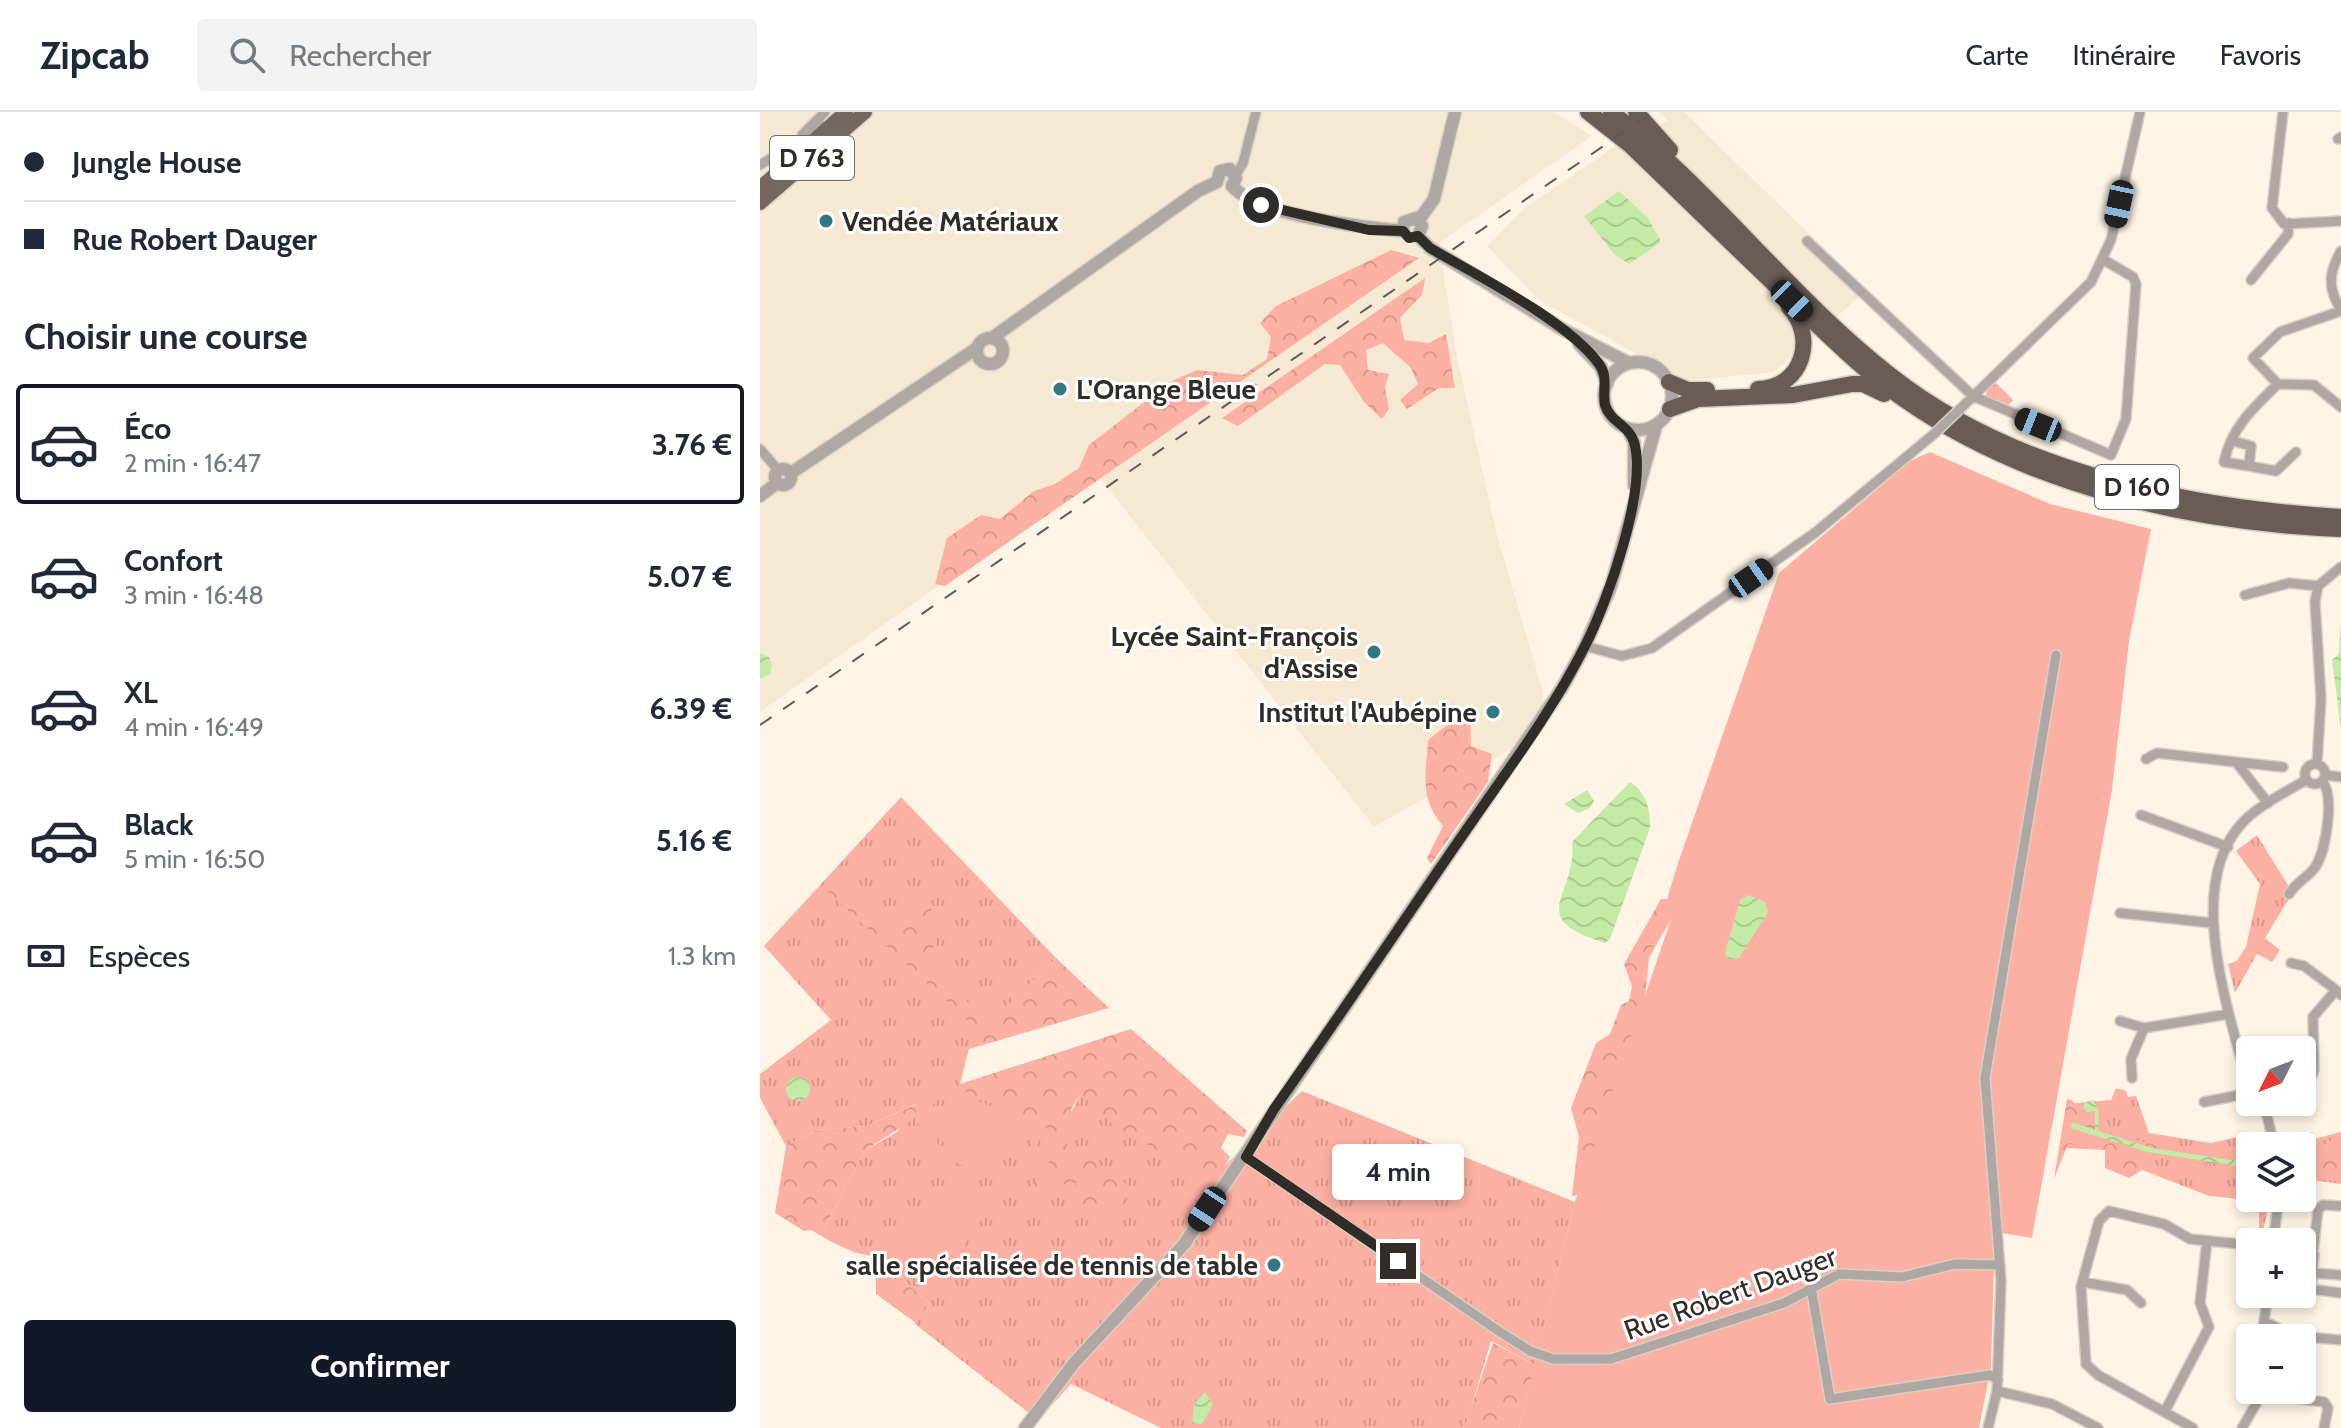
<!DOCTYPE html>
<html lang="fr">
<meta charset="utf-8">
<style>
body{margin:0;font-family:Cabin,sans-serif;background:#f2f2f3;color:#1f2937;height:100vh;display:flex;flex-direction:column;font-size:30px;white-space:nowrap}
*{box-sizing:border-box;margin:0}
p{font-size:26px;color:#747a83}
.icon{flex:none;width:44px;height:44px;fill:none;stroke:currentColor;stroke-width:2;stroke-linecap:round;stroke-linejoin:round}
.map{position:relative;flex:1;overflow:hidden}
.side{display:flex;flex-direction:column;background:#fff;width:760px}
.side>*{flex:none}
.hud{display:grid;align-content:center;height:176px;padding:0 24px;background:#fff}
.needle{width:52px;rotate:228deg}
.fabs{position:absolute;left:1476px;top:924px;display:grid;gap:16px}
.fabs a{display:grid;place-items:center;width:80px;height:80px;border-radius:8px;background:#fff;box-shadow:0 4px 12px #0003;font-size:40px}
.end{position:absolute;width:36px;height:36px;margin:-18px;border:10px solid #302c27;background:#fff;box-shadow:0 0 0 4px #fff}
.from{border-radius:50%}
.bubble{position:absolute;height:56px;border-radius:8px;background:#fff;box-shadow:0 4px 12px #0003;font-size:26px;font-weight:800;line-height:56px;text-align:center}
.car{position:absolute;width:24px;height:48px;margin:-24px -12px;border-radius:10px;box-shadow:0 0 6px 2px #0007;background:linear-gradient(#222 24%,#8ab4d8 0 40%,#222 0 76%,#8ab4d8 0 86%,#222 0)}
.hud b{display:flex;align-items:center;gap:28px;height:76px;font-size:30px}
.hud b+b{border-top:2px solid #e0e1e3}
.hud i{width:20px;height:20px;background:#1f2937}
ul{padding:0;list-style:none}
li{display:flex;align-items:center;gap:24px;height:120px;margin:0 16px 12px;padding:0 8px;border:4px solid transparent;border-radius:8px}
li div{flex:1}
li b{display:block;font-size:30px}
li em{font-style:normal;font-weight:800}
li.selected{border-color:#111827}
li>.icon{width:72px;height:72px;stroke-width:1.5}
h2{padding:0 24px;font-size:36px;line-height:96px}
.pay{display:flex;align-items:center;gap:20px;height:88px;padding:0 24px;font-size:30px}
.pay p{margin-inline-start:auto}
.button{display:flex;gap:16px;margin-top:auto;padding:16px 24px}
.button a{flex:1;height:92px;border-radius:8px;background:#111827;color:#fff;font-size:32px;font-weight:800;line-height:92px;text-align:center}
header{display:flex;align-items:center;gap:48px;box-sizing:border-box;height:112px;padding:0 40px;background:#fff;border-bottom:2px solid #e0e1e3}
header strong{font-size:38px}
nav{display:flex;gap:44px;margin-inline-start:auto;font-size:28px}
.search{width:560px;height:72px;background:#f2f2f3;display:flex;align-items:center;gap:20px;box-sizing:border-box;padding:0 28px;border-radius:8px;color:#747a83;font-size:30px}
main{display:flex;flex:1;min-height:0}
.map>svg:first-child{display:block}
.built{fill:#f6e9d3}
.grass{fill:url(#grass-tufts)}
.forest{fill:url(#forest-crowns)}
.garden{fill:#fcb0a3;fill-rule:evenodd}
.water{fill:url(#water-waves)}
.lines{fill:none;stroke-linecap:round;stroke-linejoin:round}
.minor-casing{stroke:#d8d0c3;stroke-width:12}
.tertiary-casing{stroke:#d8d0c3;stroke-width:15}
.primary-casing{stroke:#d8d0c3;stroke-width:17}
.trunk-casing{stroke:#d8d0c3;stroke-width:19}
.minor{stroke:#aea7a3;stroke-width:9}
.tertiary{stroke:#aea7a3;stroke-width:12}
.primary{stroke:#73675f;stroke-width:14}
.trunk{stroke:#685c54;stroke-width:16}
.rail{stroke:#5e5952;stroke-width:2;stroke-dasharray:14 14;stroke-linecap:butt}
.minor-bridge-casing{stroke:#d8d0c3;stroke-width:12;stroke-linecap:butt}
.minor-bridge{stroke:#aea7a3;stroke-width:9}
.route{stroke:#302c27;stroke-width:10}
.poi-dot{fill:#317883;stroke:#fff;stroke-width:3}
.labels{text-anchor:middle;stroke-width:6;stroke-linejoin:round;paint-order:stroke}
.shield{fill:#fff;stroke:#6e6b68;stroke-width:2}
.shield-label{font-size:26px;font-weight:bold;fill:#302c27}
.poi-label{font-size:28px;font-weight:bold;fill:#302c27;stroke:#fff;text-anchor:end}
.street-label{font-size:28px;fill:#302c27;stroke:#fff}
</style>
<header>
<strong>Zipcab</strong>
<div class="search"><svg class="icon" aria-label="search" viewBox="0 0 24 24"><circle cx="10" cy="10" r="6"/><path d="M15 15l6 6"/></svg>Rechercher</div>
<nav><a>Carte</a><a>Itinéraire</a><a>Favoris</a></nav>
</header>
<main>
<section class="side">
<div class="hud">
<b><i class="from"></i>Jungle House</b>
<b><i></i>Rue Robert Dauger</b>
</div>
<h2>Choisir une course</h2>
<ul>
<li class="selected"><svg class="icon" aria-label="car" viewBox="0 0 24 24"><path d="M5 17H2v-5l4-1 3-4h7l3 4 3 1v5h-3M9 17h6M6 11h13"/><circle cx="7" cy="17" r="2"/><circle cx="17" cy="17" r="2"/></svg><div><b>Éco</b><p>2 min · 16:47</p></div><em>3.76 €</em></li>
<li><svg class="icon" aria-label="car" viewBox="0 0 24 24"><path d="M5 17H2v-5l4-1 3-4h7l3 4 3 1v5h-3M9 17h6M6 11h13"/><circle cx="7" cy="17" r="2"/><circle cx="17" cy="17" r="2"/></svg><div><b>Confort</b><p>3 min · 16:48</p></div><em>5.07 €</em></li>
<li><svg class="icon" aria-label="car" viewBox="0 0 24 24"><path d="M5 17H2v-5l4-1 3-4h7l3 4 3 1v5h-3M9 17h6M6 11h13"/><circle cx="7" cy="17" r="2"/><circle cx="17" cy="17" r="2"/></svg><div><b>XL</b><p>4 min · 16:49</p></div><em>6.39 €</em></li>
<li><svg class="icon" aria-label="car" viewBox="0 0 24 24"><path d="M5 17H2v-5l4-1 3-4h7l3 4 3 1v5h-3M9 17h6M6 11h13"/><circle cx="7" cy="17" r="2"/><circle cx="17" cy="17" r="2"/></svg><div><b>Black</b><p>5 min · 16:50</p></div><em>5.16 €</em></li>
</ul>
<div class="pay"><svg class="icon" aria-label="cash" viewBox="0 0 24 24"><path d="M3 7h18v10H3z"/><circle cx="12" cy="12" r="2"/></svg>Espèces<p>1.3 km</p></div>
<div class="button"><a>Confirmer</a></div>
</section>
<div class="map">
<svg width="1581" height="1316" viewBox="0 0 1581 1316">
<defs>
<pattern id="grass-tufts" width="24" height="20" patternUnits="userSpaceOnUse" patternTransform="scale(2)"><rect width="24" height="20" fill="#fcb0a3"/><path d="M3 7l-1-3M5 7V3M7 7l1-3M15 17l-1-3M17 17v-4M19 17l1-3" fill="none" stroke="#d8988c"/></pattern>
<pattern id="forest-crowns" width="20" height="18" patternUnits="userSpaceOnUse" patternTransform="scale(2)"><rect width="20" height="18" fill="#fcb0a3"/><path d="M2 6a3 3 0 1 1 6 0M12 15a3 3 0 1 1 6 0" fill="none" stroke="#d8988c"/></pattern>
<pattern id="water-waves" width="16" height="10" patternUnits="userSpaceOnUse" patternTransform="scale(2)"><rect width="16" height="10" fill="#c3eba5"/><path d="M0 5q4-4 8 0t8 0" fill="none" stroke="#a8ca8e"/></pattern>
</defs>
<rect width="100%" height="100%" fill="#fdf4e5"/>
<path class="built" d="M 0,0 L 794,0 L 832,24 L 679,131 L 696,240 L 736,419 L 783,580 L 781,620 L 614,715 L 337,362 L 0,600 Z
M 899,0 L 924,0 L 1107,178 L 1014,260 L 926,269 L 779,188 L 727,134 L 766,95 L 854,35 L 908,9 Z"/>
<path class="grass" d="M 1236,271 L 1253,288 L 1245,297 L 1225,285 L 1229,274 Z
M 141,685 L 296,846 L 210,933 L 200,972 L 302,1017 L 321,982 L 450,1068 L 542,979 L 815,1090 L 775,1253 L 731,1229 L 705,1316 L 401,1316 L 311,1272 L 278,1308 L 155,1212 L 169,1191 L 135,1161 L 123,1142 C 102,1150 67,1127 49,1117 L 65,1116 L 104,1039 L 137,1020 L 156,992 L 107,1014 L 57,1018 L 26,1034 L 0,986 L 0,962 L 71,908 L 4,834 Z
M 1497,723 L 1528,773 L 1528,788 L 1505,826 L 1520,838 L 1512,850 L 1497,842 L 1475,881 L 1468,852 L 1477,849 L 1486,835 L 1500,772 L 1476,739 Z
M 1356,976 L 1366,979 L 1368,985 L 1376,984 L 1389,1021 L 1451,1031 L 1495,1021 L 1498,1034 L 1490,1034 L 1490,1086 L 1511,1086 L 1510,1090 L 1449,1084 L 1382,1058 L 1369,1066 L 1345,1056 L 1345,1038 L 1305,1036 L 1307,992 L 1351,988 Z
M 1552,1020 L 1554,1027 L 1581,1020 L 1581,1072 L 1542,1067 L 1542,1034 L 1530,1034 L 1528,1026 Z"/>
<path class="forest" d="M 631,138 L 659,146 L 185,474 L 175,472 L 187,426 L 221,403 L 240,407 L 274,379 L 295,372 L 319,356 L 329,333 L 410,270 L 437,258 L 483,263 L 507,247 L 511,225 L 500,211 L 516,194 Z
M 665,166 L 662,183 L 640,206 L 644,228 L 669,231 L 686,222 L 695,276 L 679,276 L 647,297 L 640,288 L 658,272 L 651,256 L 623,231 L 606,238 L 608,258 L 629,262 L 625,276 L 629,297 L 622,307 L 604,290 L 580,253 L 565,252 L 478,314 L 462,306 Z
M 710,601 L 711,634 L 732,642 L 728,670 L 671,752 L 667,746 L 683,714 C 659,686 666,663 668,628 L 701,602 Z
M 74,767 L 97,795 L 133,815 L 155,791 L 170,792 L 178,825 L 166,852 L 213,895 L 239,901 L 296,846 L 349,896 L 209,937 L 211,912 L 68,780 Z
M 901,787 L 911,787 L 889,846 L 881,929 L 839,1079 L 812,1084 L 819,1025 L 811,996 L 836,931 L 850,922 L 861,893 L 869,889 L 872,874 L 864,852 Z
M 371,917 L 487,1019 L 484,1025 L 468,1022 L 461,1036 L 470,1045 L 456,1068 L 450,1068 L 353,1013 L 321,982 L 311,997 L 314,1005 L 302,1018 L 308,1034 L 357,1063 L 372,1078 L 358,1104 L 316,1093 L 316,1071 L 304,1072 L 287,1084 L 268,1079 L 302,1033 L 299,1021 L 202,978 L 200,972 Z
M 1307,987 L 1312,988 L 1331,1013 L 1345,1018 L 1398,1034 L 1490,1047 L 1490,1058 L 1387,1042 L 1370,1064 L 1349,1055 L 1348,1038 L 1308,1032 L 1294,1067 Z
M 157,992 L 154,1007 L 104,1039 L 65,1116 L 44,1119 L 15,1101 L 26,1034 L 57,1018 L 107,1014 Z
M 1574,1026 L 1581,1033 L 1581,1070 L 1542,1064 L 1542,1051 L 1550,1052 L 1558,1037 Z
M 1499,1086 L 1510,1086 L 1502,1124 L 1499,1122 Z
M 123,1141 L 135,1161 L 169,1191 L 156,1211 L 116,1182 L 116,1144 Z
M 733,1231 L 775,1253 L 759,1316 L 704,1316 Z"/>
<path class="garden" d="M 1170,340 L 1290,392 L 1391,417 L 1369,529 L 1352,678 L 1272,1126 L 1235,1120 L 1231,1255 L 1219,1316 L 759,1316 L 815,1090 L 911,807 L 889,846 L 918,751 L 1019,461 L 1150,349 Z
M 191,977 L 297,1024 L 295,1029 L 276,1020 L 278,1045 L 256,1068 C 237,1069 179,1047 167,1032 C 161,1025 158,1016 158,1008 L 168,987 ZM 191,984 L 199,987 L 180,1028 L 211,1043 L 210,1048 C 187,1038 156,1027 168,997 L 181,985 ZM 258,1014 L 270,1024 L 273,1038 L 268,1052 L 250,1062 L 238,1056 Z
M 190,1066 L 232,1092 L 174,1177 L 134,1149 Z"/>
<path class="water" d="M 859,79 L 887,105 L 900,127 L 900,131 L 869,152 L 854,142 L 824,104 Z
M 1581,507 L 1581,617 L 1572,548 L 1579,542 Z
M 0,541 L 9,545 L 12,554 L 10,562 L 0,567 Z
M 870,670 C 886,679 891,699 890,716 L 850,827 L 845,831 C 762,805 818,784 812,730 Z
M 827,678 L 834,689 L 830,696 L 818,701 L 804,692 Z
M 989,783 L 1005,790 L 1008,800 L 979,846 L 968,848 L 965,841 L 980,788 Z
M26 977a12 12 0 1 1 24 0a12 12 0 1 1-24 0Z
M 1334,988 L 1339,1000 L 1338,1019 L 1392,1036 L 1490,1051 L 1490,1056 L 1387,1040 L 1311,1016 L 1312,1010 L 1335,1018 L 1335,999 L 1327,1000 L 1323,995 L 1325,990 Z
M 445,1280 L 453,1293 L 442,1312 L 432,1312 L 434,1292 Z"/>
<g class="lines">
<g class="minor-casing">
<path id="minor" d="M 1523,0 L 1512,96 L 1524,112 L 1581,109
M 42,23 L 65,0
M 1578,27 L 1581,25
M 0,53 L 63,14
M 476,63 L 483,51 L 496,0
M 1047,129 L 1213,284 L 1351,343 L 1366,307 L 1376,172 L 1373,165 L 1344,148
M 1581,139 C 1569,160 1567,176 1581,198
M 1491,168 L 1528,122 L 1529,111
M 1518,272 L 1493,246 L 1520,220 L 1581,199
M 1199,298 L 1331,170 L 1351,128 L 1380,0
M 1473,329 L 1491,334 L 1489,354 L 1464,350 C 1471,316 1494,295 1518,272 L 1554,273 L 1581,295
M 0,337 L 18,358
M 1489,354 L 1516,359 L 1536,340
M 1558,474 L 1581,455
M 1485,483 L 1529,471 L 1558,474
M 825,534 L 862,544 L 892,536 L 1056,420 L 1174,322
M 1386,647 L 1397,641 L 1476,650 L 1508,691
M 1476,650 L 1523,655
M1545 662a10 10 0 1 1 20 0a10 10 0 1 1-20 0Z
M 1557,652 L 1561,587 L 1555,490 L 1558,474
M 1565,663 L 1581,665
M 1381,703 L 1468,735
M 1529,782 C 1536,770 1549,765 1556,754 C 1566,737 1575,684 1562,669
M 1360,801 L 1452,811
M 1531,851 L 1544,854 L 1576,878
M 1360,909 L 1384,916 L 1469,902
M 1372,966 L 1371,947 L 1384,916
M 1490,969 L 1484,959 C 1466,889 1425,769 1484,709 C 1501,692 1526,680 1546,668
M 1542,971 L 1551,966 L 1554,958 L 1553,905 L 1576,878 L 1581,883
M 1444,990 L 1490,981
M 1504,990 L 1514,1034
M 486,1045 L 737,1218 L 770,1239 L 793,1247 L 851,1247 L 1024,1191 L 1079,1162 L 1142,1165 L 1195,1152 L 1240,1153
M 1513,1130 L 1519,1086
M 1542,1139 L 1554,1143 L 1551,1177 L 1581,1181
M 1553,1140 L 1558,1098 L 1563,1093 L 1581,1094
M 1552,1161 L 1581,1163
M 1323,1170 L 1367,1178 L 1381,1191
M 1051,1175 L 1070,1287 L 1230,1263 L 1238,1268
M 1503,1216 L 1508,1182
M 1503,1226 L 1503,1216 L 1510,1212 L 1518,1216 L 1518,1226
M 1519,1226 L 1536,1224 L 1581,1228
M 1237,1279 L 1292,1292 L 1338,1316
M 1503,1282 L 1564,1290 L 1568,1296 L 1564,1316
M 1405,1299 L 1449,1215 L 1440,1191 L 1447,1129
M 1228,1316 L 1237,1279 L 1241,1169 L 1225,966 L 1296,543
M 1433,1316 L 1338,1263 L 1326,1252 L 1321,1175 L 1339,1109 L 1349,1099 L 1404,1112 L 1430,1127 L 1490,1133
M 1482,1316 L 1504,1278"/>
</g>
<g class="tertiary-casing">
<path id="tertiary" d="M 457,70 L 460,59 L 470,57 L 476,66 L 472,74
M 472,74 C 498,104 603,115 643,119
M 659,108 L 674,87 L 695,0
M 643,119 L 644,110 L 656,106 L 662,114 L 658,124
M 658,124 L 670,136 L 802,217 L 869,251
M 232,226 L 438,79 L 457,70
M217 239a13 13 0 1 1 26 0a13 13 0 1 1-26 0Z
M 819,232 L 841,255 L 847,272
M844 284a34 34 0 1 1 68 0a34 34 0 1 1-68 0Z
M 867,316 L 874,330 L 874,373
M15 365a8 8 0 1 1 16 0a8 8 0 1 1-16 0Z
M 31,361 L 217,236
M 0,384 L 17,371
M 424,1132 L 802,576 L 825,534 L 851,474 L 896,314
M 265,1316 L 314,1251 L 427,1129"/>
</g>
<g class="primary-casing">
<path id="primary" d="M 0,76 L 86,0
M 0,91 L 105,0"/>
</g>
<g class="trunk-casing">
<path id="trunk" d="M 828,0 L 870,33 C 924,85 977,137 1032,189 C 1068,223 1103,259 1145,288 C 1270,375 1432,411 1581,417
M 851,0 C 952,78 1029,184 1130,263 C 1253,360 1428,396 1581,405
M 876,0 L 910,38
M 909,270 L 928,278 L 947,278
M 998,277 C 1043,276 1057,225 1029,195
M 910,297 L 938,287 L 1033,283 L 1092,272 L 1103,272 L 1124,282"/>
</g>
<use href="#minor" class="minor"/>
<use href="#tertiary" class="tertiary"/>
<use href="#primary" class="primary"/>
<use href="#trunk" class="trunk"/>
<path class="rail" d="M 0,613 L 893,0"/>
<g class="minor-bridge-casing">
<path id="minor-bridge" d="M 1174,322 L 1199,298"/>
</g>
<use href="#minor-bridge" class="minor-bridge"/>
</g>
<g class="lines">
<path class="route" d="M 501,93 L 609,118 L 643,119 L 649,126 L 658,124 L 670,136 C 718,164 808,209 839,252 C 849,266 842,278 845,293 C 850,310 869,313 874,330 C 888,377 847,491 825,534 C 791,602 743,664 700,727 C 638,817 577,908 514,997 L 486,1045 L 638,1149"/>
</g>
<g class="poi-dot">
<circle cx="66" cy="109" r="8"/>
<circle cx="300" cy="277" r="8"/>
<circle cx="614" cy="540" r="8"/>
<circle cx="733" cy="600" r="8"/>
<circle cx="514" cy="1153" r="8"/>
</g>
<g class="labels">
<g class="shield">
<rect x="10" y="24" width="84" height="44" rx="6"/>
<rect x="1335" y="353" width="84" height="44" rx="6"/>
</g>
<g class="shield-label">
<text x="52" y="55">D 763</text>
<text x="1377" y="384">D 160</text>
</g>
<g class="poi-label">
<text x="82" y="119" text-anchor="start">Vendée Matériaux</text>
<text x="316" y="287" text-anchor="start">L'Orange Bleue</text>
<text x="598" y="534">Lycée Saint-François<tspan x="598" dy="32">d'Assise</tspan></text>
<text x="717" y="610">Institut l'Aubépine</text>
<text x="498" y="1163">salle spécialisée de tennis de table</text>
</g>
<g class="street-label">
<text transform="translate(970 1181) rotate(-20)" y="10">Rue Robert Dauger</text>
</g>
</g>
</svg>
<div class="fabs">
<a><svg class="needle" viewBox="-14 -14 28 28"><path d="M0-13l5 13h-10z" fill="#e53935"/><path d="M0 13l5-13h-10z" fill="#747a83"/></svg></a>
<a><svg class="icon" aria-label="layers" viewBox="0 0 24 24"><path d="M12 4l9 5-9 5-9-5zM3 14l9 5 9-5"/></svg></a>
<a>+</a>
<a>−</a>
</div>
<i class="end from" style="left:501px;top:93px"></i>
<i class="end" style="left:638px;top:1149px"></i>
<div class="bubble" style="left:572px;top:1032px;width:132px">4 min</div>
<i class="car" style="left:1359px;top:92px;rotate:192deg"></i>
<i class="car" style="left:1032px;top:189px;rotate:134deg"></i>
<i class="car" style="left:1278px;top:313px;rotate:292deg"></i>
<i class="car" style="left:991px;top:466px;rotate:55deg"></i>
<i class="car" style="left:447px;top:1097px;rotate:213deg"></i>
</div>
</main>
